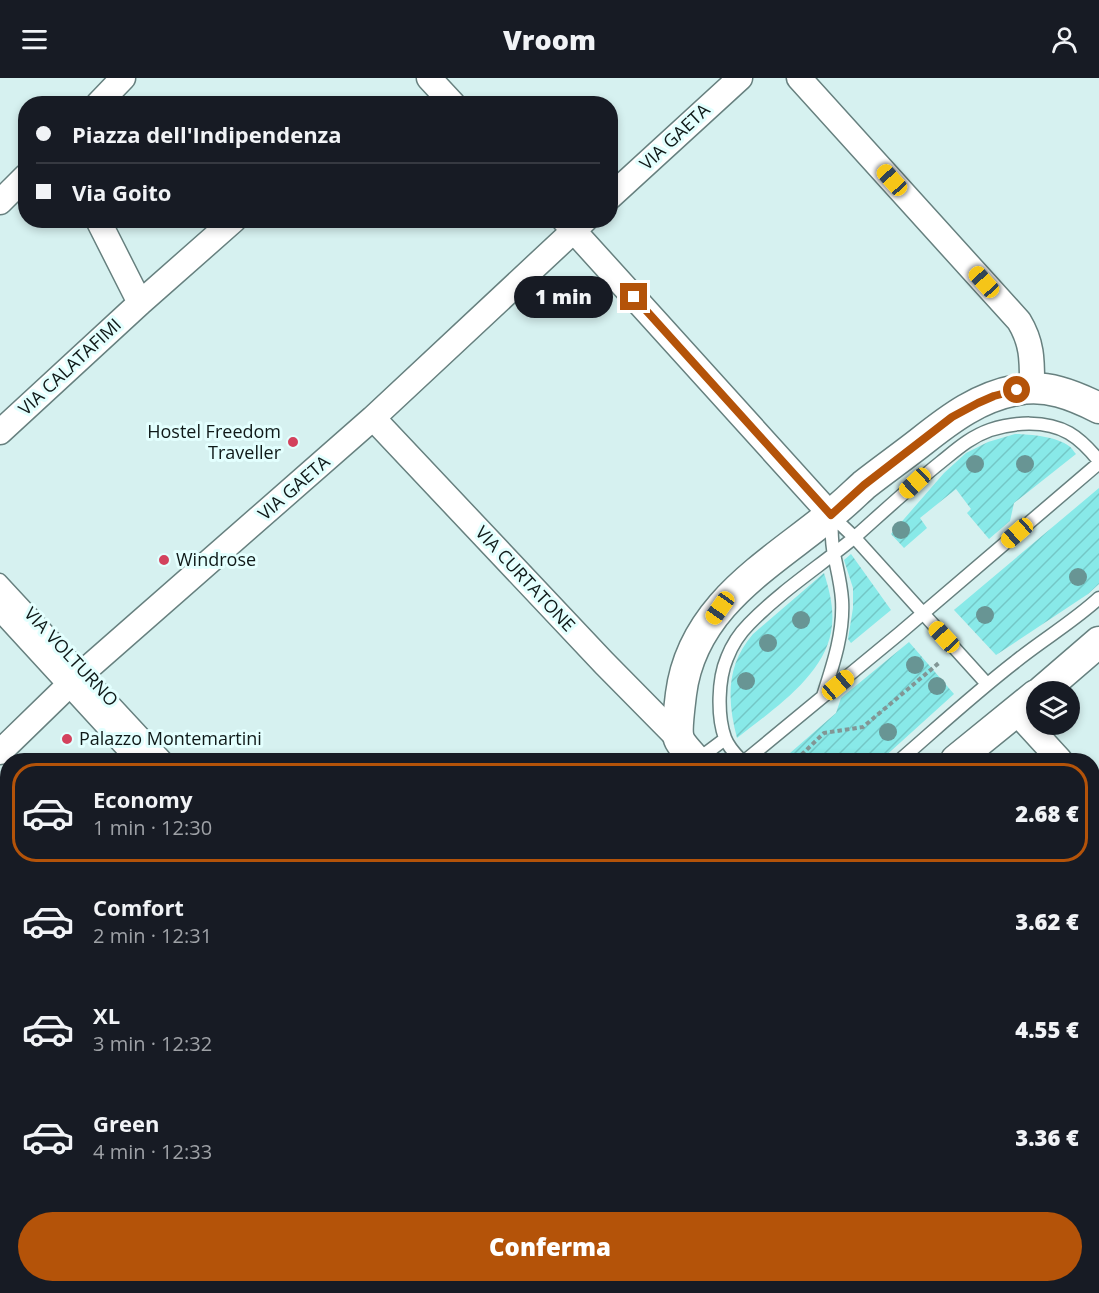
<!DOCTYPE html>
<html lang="it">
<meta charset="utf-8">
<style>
body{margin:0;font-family:"Open Sans",sans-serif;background:#20242c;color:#f1f3f6;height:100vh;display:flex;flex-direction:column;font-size:22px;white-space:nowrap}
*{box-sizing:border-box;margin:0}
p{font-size:20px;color:#9ea1a6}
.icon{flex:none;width:33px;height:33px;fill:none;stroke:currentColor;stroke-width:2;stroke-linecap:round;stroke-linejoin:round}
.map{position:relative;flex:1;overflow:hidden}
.panel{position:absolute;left:0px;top:675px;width:1100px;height:540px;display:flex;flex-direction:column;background:#171b24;border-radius:24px 24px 0 0;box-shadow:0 3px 9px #0003}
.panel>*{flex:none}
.banner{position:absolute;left:18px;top:18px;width:600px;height:132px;border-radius:24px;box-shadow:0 3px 9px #0003;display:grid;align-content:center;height:132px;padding:0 18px;background:#171b24}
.fabs{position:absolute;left:1026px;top:603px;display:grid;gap:12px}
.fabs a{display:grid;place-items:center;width:54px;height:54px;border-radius:50%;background:#171b24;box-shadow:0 3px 9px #0003;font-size:30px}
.end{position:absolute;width:27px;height:27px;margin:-14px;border:8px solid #b45309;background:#fff;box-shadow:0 0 0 3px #fff}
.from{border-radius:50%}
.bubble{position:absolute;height:42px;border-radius:21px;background:#171b24;box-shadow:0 3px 9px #0003;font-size:20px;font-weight:800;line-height:42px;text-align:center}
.car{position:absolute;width:18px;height:36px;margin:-18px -9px;border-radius:8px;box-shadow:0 0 4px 2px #0007;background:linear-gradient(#f5c518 24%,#345 0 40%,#f5c518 0 76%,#345 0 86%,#f5c518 0)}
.banner b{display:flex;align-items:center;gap:21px;height:57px;font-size:22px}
.banner b+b{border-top:2px solid #363941}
.banner i{width:15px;height:15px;background:#f1f3f6}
ul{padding:10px 0 0;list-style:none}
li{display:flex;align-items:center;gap:18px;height:99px;margin:0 12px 9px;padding:0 6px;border:3px solid transparent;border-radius:24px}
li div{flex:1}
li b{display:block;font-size:22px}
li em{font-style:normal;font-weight:800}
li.on{border-color:#b45309}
li>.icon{width:54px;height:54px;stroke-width:1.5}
.cta{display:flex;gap:12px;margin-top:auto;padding:12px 18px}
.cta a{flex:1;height:69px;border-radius:36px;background:#b45309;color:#fff;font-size:24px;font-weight:800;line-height:69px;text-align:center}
header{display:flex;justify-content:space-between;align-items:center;height:78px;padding:0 18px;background:#171b24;font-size:27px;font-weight:800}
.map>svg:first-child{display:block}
.garden{fill:url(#garden-furrows)}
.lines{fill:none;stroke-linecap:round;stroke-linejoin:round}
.service-casing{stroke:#67807f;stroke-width:15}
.minor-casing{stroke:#67807f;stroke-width:27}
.tertiary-casing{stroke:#67807f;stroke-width:33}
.secondary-casing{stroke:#67807f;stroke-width:36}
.path{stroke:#829695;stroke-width:4;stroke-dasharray:4.5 3;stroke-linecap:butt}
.service{stroke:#fff;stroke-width:12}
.minor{stroke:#fff;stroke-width:24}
.tertiary{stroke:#fff;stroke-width:30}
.secondary{stroke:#bfe2e2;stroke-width:33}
.tree{fill:#689594}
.route{stroke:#b45309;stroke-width:8}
.poi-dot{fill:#d3425d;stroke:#e3fffe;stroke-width:2}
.labels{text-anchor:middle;stroke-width:6;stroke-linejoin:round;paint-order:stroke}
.street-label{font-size:18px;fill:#0f1918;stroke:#e3fffe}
.poi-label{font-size:18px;fill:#0f1918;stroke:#e3fffe;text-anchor:start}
</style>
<header><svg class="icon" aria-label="menu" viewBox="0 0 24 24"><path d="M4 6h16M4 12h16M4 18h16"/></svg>Vroom<svg class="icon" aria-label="person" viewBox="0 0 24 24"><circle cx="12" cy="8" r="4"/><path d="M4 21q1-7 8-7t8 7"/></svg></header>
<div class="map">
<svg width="1099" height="1215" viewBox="0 0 1099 1215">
<defs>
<pattern id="garden-furrows" width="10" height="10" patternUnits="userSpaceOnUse" patternTransform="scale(1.5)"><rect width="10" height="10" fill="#88e9e8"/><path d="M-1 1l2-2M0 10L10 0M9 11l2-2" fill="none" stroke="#74c7c6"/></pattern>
</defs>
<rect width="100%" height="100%" fill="#d6f1f0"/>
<path class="garden" d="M 1015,356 C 1029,356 1058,359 1069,368 C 1072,370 1074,374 1076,376 L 1014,425 L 1010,443 L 989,461 L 967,435 L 971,431 L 956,411 L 920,440 L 927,450 L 904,470 L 891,456 L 944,395 L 966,375 L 988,364 Z
M 1099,410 L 1099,506 L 1088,516 L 996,577 L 954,532 Z
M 851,476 L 891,532 L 851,565 L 848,561 L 853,530 L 853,510 L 844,482 Z
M 824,495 C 830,514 835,534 831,554 C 823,599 771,633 737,660 C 727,622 726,587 753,556 Z
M 909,564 L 954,616 L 881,682 L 782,682 L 836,635 L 841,620 Z"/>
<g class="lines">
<g class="service-casing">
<path id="service" d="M 831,437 L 854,459 L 987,606
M 0,502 L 167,682
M 823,618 C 833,587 844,555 842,522 C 841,506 837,491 834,476 C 831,464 832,450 831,438
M 697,682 L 725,661
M 741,682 C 735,676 728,668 725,660 C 717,638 718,601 727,580 C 732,567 740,555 749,546 C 781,513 820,488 855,459 C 883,434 911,408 941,384 C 956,372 970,359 990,352 C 1014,344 1046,342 1069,355 C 1081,362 1091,373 1099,383
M 746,682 L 900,555 L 1099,385
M 900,682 C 938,649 975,615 1015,584 C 1042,562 1073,544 1099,520
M 0,1152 L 8,1161
M 278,1208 L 282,1215
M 532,1208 L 541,1215
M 601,1208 L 611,1215"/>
</g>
<g class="minor-casing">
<path id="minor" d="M 429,0 L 453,26
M 799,0 L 1019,243 C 1033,266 1032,284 1032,310
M 98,26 L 123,0
M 610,119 L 740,0
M 0,124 L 26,98
M 98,142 L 140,225
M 564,142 L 831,437
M 373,340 L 604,585 L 679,661
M 0,354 L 140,225 L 234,142
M 1016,634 L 1060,682
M 0,674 L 72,604 L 373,340 L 585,142
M 1092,716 L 1099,723
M 0,926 L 8,934
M 1092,1082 L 1099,1076
M 1092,1109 L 1099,1116
M 949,1215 L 957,1208"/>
</g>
<g class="tertiary-casing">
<path id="tertiary" d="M 0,525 L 144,682
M 1041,614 L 1099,564
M 695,682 C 691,677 681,667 679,661 C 676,653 680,625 681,616 C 692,528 769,487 830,437 C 842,428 853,417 864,407 C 883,392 903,378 922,363 C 951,340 979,319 1017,312 C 1046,306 1073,317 1099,330
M 956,682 L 1036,617
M 15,1215 L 25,1208"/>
</g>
<g class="secondary-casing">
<path id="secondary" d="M 631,1208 L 638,1215
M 100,1215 L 109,1208"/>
</g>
<path class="path" d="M 796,682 L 824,655 L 863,649 L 940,584"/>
<use href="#service" class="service"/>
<use href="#minor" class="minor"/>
<use href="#tertiary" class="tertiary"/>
<use href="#secondary" class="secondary"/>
</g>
<g class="tree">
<circle cx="975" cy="386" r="9"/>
<circle cx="1025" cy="386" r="9"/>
<circle cx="901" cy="452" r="9"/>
<circle cx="1078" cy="499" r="9"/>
<circle cx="985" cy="537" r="9"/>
<circle cx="801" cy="542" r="9"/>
<circle cx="768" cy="565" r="9"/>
<circle cx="915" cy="587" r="9"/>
<circle cx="746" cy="603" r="9"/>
<circle cx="937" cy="608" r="9"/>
<circle cx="888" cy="654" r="9"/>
</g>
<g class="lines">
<path class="route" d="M 634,219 L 831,437 L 864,407 L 952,339 L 978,325 L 994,318 L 1017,312"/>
</g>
<g class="poi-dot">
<circle cx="293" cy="364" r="6"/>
<circle cx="164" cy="482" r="6"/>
<circle cx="67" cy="661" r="6"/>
</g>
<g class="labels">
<g class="street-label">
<text transform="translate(675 59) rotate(-43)" y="6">VIA GAETA</text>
<text transform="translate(70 289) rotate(-43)" y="6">VIA CALATAFIMI</text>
<text transform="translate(294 410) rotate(-41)" y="6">VIA GAETA</text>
<text transform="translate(525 501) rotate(47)" y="6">VIA CURTATONE</text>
<text transform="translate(71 579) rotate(47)" y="6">VIA VOLTURNO</text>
</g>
<g class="poi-label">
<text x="281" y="360" text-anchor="end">Hostel Freedom<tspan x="281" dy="21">Traveller</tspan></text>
<text x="176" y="488">Windrose</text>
<text x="79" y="667">Palazzo Montemartini</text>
</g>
</g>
</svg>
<div class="fabs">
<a><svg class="icon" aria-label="layers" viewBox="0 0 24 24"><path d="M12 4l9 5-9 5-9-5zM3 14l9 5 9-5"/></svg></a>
</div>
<i class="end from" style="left:1017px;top:312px"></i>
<i class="end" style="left:634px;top:219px"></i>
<div class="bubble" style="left:514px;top:198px;width:99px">1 min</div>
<i class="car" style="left:892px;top:102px;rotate:318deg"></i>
<i class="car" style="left:984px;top:204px;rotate:318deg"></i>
<i class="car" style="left:915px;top:405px;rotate:227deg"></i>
<i class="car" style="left:1017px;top:455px;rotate:229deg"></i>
<i class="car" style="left:720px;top:530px;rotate:215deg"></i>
<i class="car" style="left:944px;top:559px;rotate:317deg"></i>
<i class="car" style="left:838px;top:607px;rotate:50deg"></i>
<div class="banner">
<b><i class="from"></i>Piazza dell'Indipendenza</b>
<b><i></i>Via Goito</b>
</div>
<section class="panel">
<ul>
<li class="on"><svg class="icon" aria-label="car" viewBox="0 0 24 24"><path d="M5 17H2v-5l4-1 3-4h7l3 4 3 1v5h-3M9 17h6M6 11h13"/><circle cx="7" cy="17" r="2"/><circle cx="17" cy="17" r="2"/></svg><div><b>Economy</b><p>1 min · 12:30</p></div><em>2.68 €</em></li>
<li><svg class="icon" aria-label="car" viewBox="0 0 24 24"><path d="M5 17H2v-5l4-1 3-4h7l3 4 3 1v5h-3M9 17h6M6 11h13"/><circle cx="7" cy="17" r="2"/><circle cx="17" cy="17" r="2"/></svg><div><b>Comfort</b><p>2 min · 12:31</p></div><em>3.62 €</em></li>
<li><svg class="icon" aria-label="car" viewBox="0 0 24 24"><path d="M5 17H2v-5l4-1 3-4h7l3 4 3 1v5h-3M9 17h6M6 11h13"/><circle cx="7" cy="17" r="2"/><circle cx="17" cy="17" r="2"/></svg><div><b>XL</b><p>3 min · 12:32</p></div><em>4.55 €</em></li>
<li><svg class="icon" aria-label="car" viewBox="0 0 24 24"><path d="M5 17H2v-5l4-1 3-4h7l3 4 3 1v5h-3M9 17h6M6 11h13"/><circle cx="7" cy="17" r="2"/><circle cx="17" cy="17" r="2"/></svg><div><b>Green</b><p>4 min · 12:33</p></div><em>3.36 €</em></li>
</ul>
<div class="cta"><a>Conferma</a></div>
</section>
</div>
